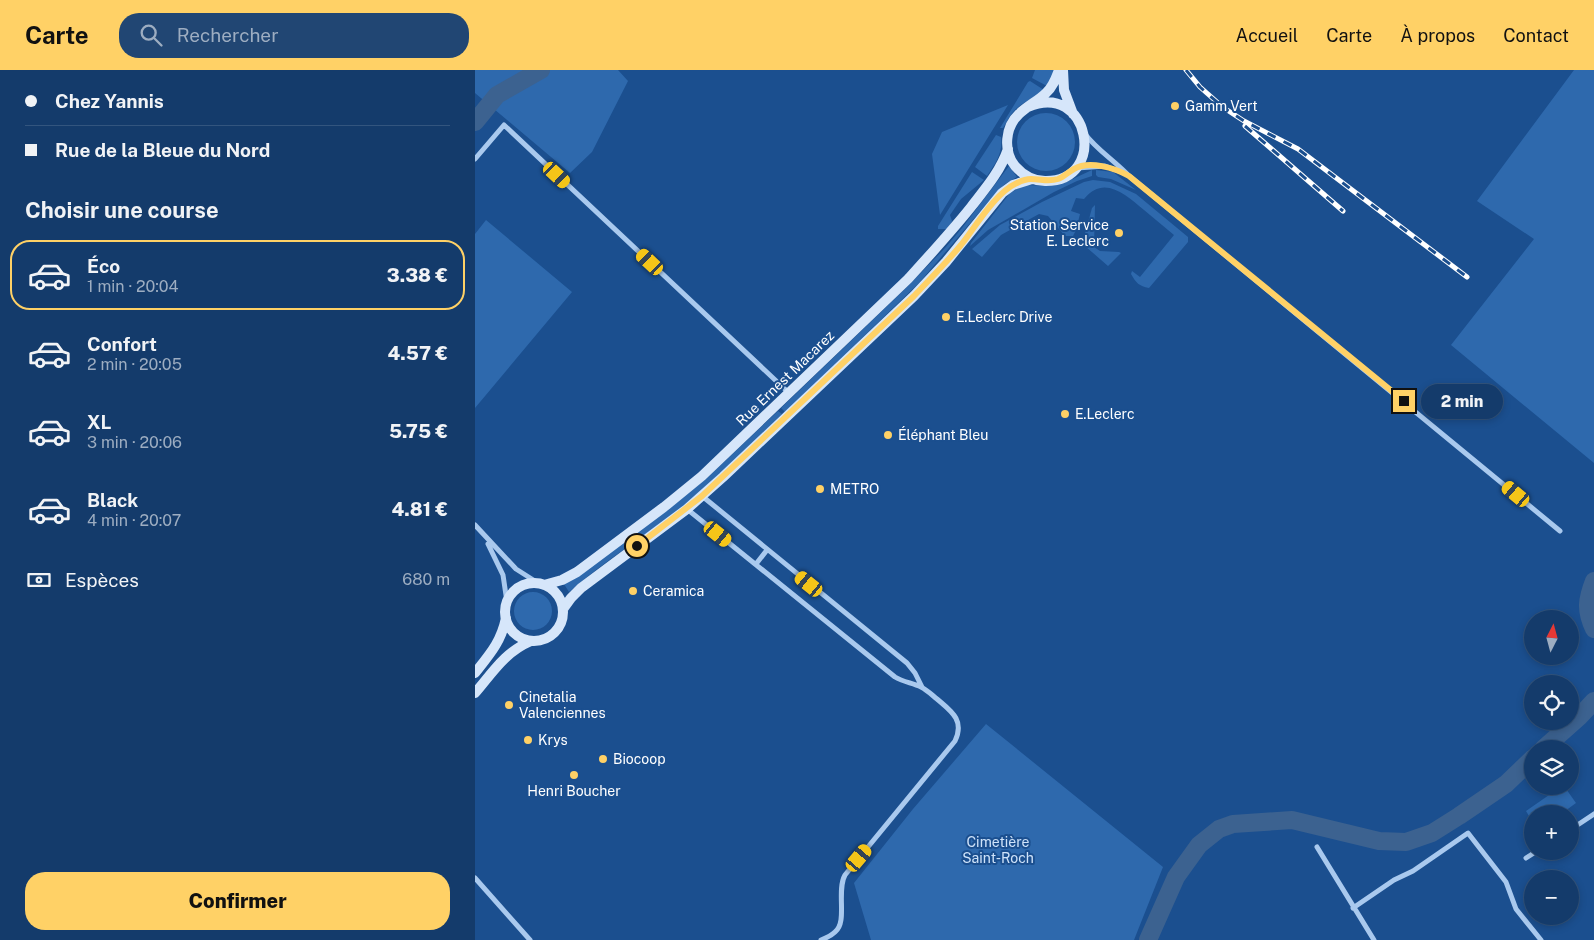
<!DOCTYPE html>
<html lang="fr">
<meta charset="utf-8">
<style>
body{margin:0;font-family:"Public Sans",sans-serif;background:#214673;color:#f1f3f6;height:100vh;display:flex;flex-direction:column;font-size:19px;white-space:nowrap}
*{box-sizing:border-box;margin:0}
p{font-size:16px;color:#9dadc1}
.icon{flex:none;width:28px;height:28px;fill:none;stroke:currentColor;stroke-width:2;stroke-linecap:round;stroke-linejoin:round}
.map{position:relative;flex:1;overflow:hidden}
.sheet{display:flex;flex-direction:column;background:#143b6b;width:475px}
.sheet>*{flex:none}
.guide{display:grid;align-content:center;height:110px;padding:0 25px;background:#143b6b}
.needle{width:32px;rotate:6deg}
.fabs{position:absolute;left:1049px;top:540px;display:grid;gap:10px}
.fabs a{display:grid;place-items:center;width:55px;height:55px;border-radius:50%;background:#143b6b;box-shadow:0 2px 8px #0003,0 0 0 1px #33557e;font-size:25px}
.end{position:absolute;width:22px;height:22px;margin:-11px;border:6px solid #ffd166;background:#111;box-shadow:0 0 0 2px #111}
.from{border-radius:50%}
.bubble{position:absolute;height:35px;border-radius:18px;background:#143b6b;box-shadow:0 2px 8px #0003,0 0 0 1px #33557e;font-size:16px;font-weight:800;line-height:35px;text-align:center}
.car{position:absolute;width:15px;height:30px;margin:-15px -8px;border-radius:6px;box-shadow:0 0 4px 1px #0007;background:linear-gradient(#f5c518 24%,#345 0 40%,#f5c518 0 76%,#345 0 86%,#f5c518 0)}
.guide b{display:flex;align-items:center;gap:18px;height:48px;font-size:19px}
.guide b+b{border-top:1px solid #33557e}
.guide i{width:12px;height:12px;background:#f1f3f6}
ul{padding:0;list-style:none}
li{display:flex;align-items:center;gap:15px;height:70px;margin:0 10px 8px;padding:0 15px;border:2px solid transparent;border-radius:20px}
li div{flex:1}
li b{display:block;font-size:19px}
li em{font-style:normal;font-weight:800}
li.selected{border-color:#ffd166}
li>.icon{width:45px;height:45px;stroke-width:1.5}
h2{padding:0 25px;font-size:22px;line-height:60px}
.pay{display:flex;align-items:center;gap:12px;height:55px;padding:0 25px;font-size:19px}
.pay p{margin-inline-start:auto}
.action{display:flex;gap:10px;margin-top:auto;padding:10px 25px}
.action a{flex:1;height:58px;border-radius:20px;background:#ffd166;color:#111;font-size:20px;font-weight:800;line-height:58px;text-align:center}
header{display:flex;align-items:center;gap:30px;box-sizing:border-box;height:70px;padding:0 25px;background:#ffd166;color:#111}
header strong{font-size:24px}
nav{display:flex;gap:28px;margin-inline-start:auto;font-size:18px}
.search{width:350px;height:45px;background:#214673;display:flex;align-items:center;gap:12px;box-sizing:border-box;padding:0 18px;border-radius:20px;color:#9dadc1;font-size:19px}
main{display:flex;flex:1;min-height:0}
.map>svg:first-child{display:block}
.green{fill:#2e69ad}
.lines{fill:none;stroke-linecap:round;stroke-linejoin:round}
.river{stroke:#3c6290;stroke-width:18}
.street{stroke:#a9c9ee;stroke-width:5}
.secondary{stroke:#d6e6fa;stroke-width:10}
.rail-casing{stroke:#fff;stroke-width:5}
.rail{stroke:#1b4f8f;stroke-width:3;stroke-dasharray:9;stroke-linecap:butt}
.route{stroke:#ffd166;stroke-width:6}
.poi-dot{fill:#ffd166;stroke:#1b4f8f;stroke-width:2}
.labels{text-anchor:middle;stroke-width:4;stroke-linejoin:round;paint-order:stroke}
.poi-label{font-size:14px;fill:#fff;stroke:#1b4f8f;text-anchor:start}
.street-label{font-size:14px;fill:#fff;stroke:#1b4f8f}
.park-label{font-size:14px;fill:#cfe3fa;stroke:#1b4f8f}
</style>
<header>
<strong>Carte</strong>
<div class="search"><svg class="icon" aria-label="search" viewBox="0 0 24 24"><circle cx="10" cy="10" r="6"/><path d="M15 15l6 6"/></svg>Rechercher</div>
<nav><a>Accueil</a><a>Carte</a><a>À propos</a><a>Contact</a></nav>
</header>
<main>
<section class="sheet">
<div class="guide">
<b><i class="from"></i>Chez Yannis</b>
<b><i></i>Rue de la Bleue du Nord</b>
</div>
<h2>Choisir une course</h2>
<ul>
<li class="selected"><svg class="icon" aria-label="car" viewBox="0 0 24 24"><path d="M5 17H2v-5l4-1 3-4h7l3 4 3 1v5h-3M9 17h6M6 11h13"/><circle cx="7" cy="17" r="2"/><circle cx="17" cy="17" r="2"/></svg><div><b>Éco</b><p>1 min · 20:04</p></div><em>3.38 €</em></li>
<li><svg class="icon" aria-label="car" viewBox="0 0 24 24"><path d="M5 17H2v-5l4-1 3-4h7l3 4 3 1v5h-3M9 17h6M6 11h13"/><circle cx="7" cy="17" r="2"/><circle cx="17" cy="17" r="2"/></svg><div><b>Confort</b><p>2 min · 20:05</p></div><em>4.57 €</em></li>
<li><svg class="icon" aria-label="car" viewBox="0 0 24 24"><path d="M5 17H2v-5l4-1 3-4h7l3 4 3 1v5h-3M9 17h6M6 11h13"/><circle cx="7" cy="17" r="2"/><circle cx="17" cy="17" r="2"/></svg><div><b>XL</b><p>3 min · 20:06</p></div><em>5.75 €</em></li>
<li><svg class="icon" aria-label="car" viewBox="0 0 24 24"><path d="M5 17H2v-5l4-1 3-4h7l3 4 3 1v5h-3M9 17h6M6 11h13"/><circle cx="7" cy="17" r="2"/><circle cx="17" cy="17" r="2"/></svg><div><b>Black</b><p>4 min · 20:07</p></div><em>4.81 €</em></li>
</ul>
<div class="pay"><svg class="icon" aria-label="cash" viewBox="0 0 24 24"><path d="M3 7h18v10H3z"/><circle cx="12" cy="12" r="2"/></svg>Espèces<p>680 m</p></div>
<div class="action"><a>Confirmer</a></div>
</section>
<div class="map">
<svg width="1119" height="870" viewBox="0 0 1119 870">
<rect width="100%" height="100%" fill="#1b4f8f"/>
<path class="green" d="M 0,0 L 143,0 L 153,11 L 117,82 L 95,103 L 0,23 Z
M 560,0 L 580,0 L 572,16 L 557,8 Z
M 1099,0 L 1119,0 L 1119,393 L 976,275 L 1059,169 L 1002,131 Z
M 555,11 L 569,20 C 560,28 547,32 539,41 C 535,45 532,52 528,58 L 525,58 L 553,12 Z
M 533,35 L 465,145 L 457,84 L 467,62 Z
M542 72a29 29 0 1 1 58 0a29 29 0 1 1-58 0Z
M 521,65 L 526,67 C 528,83 521,93 512,106 L 500,97 Z
M 534,96 L 542,107 L 530,114 L 520,124 L 444,213 L 310,342 L 306,338 L 431,218 L 470,178 L 487,158 Z
M 617,100 L 617,106 L 602,111 L 579,122 L 513,160 L 495,176 L 496,173 L 535,123 L 550,115 L 576,116 L 589,113 Z
M 621,100 L 638,102 L 661,120 L 636,109 L 623,107 L 621,105 Z
M 497,102 L 509,110 L 486,129 L 475,145 L 477,151 L 475,157 L 472,159 L 463,159 L 463,156 Z
M 618,110 L 635,112 L 661,124 L 713,167 L 713,172 L 674,218 C 664,216 661,213 656,204 L 657,201 L 665,207 L 699,165 C 689,157 679,148 669,140 C 651,125 629,104 609,129 L 601,128 L 596,141 L 605,144 L 601,160 L 598,166 L 590,166 L 573,146 L 564,144 L 526,165 L 507,187 L 497,179 L 525,155 L 567,132 L 609,112 Z
M 620,135 L 619,177 L 625,181 L 644,182 L 646,183 L 633,196 L 610,176 L 609,167 L 617,138 Z
M 11,150 L 97,222 L 0,338 L 0,164 Z
M 303,341 L 307,344 C 273,377 240,410 203,440 C 167,468 128,492 94,522 L 89,514 L 231,409 Z
M39 541a19 19 0 1 1 38 0a19 19 0 1 1-38 0Z
M 511,654 L 688,797 L 659,870 L 396,870 L 379,813 L 438,739 Z
M 1087,716 L 1089,716 L 1101,733 L 1086,744 L 1058,744 L 1057,751 L 1051,741 Z"/>
<g class="lines">
<path class="river" d="M 0,52 L 22,25 L 66,0
M 1119,511 C 1112,529 1110,540 1119,559
M 1068,679 L 1104,647 L 1119,631
M 673,870 L 701,807 L 724,775 L 744,759 L 758,754 L 817,750 L 904,771 L 931,772 L 957,763 L 984,746 L 1031,714 L 1058,688"/>
<path class="street" d="M 610,64 C 622,80 640,91 654,106 L 1085,461
M 0,89 L 29,55 L 314,323
M 602,98 L 630,96 L 649,103
M 227,426 L 432,593 L 440,603 L 447,617
M 212,439 L 420,607 C 428,612 438,613 446,617 C 452,620 457,625 462,629 C 476,641 490,650 480,671 L 370,805 C 361,821 373,852 360,862 C 356,866 351,868 346,870
M 0,455 L 41,499 L 63,513
M 13,474 L 28,505 L 32,532
M 281,494 L 292,480
M 1095,760 L 1119,744
M 842,777 L 899,870
M 1051,788 L 1062,781
M 0,808 L 55,870
M 878,838 L 919,810 L 938,801 L 993,763 L 1031,812 L 1041,839 L 1066,870"/>
<path class="secondary" d="M 588,0 L 589,20 L 598,44
M 553,37 C 614,10 634,112 570,111 C 559,111 548,105 540,96 C 528,81 530,57 544,44 C 552,36 563,31 571,23 C 578,17 581,8 584,0
M30 542a29 29 0 1 1 58 0a29 29 0 1 1-58 0Z
M 69,515 L 87,510 L 102,502 L 189,437 L 227,406 L 433,209 C 454,186 476,162 496,137 C 510,119 525,102 533,79
M 88,539 L 96,528 L 106,518 L 212,439 L 248,407 L 439,226 L 471,192 L 527,123 L 538,115 L 557,109
M 0,603 C 15,584 26,572 31,548
M 0,623 C 18,602 30,582 56,571"/>
<g class="rail-casing">
<path id="rail" d="M 711,0 L 725,17 L 751,40
M 746,36 L 769,51 L 823,79 L 992,207
M 770,56 L 868,141"/>
</g>
<use href="#rail" class="rail"/>
</g>
<g class="lines">
<path class="route" d="M 162,476 L 227,426 L 439,226 C 455,209 471,193 486,175 C 501,156 520,123 542,113 C 546,111 552,109 556,109 C 566,109 573,112 583,109 C 589,107 593,102 599,99 C 614,90 640,98 654,106 L 929,331"/>
</g>
<g class="poi-dot">
<circle cx="700" cy="36" r="5"/>
<circle cx="644" cy="163" r="5"/>
<circle cx="471" cy="247" r="5"/>
<circle cx="590" cy="344" r="5"/>
<circle cx="413" cy="365" r="5"/>
<circle cx="345" cy="419" r="5"/>
<circle cx="158" cy="521" r="5"/>
<circle cx="34" cy="635" r="5"/>
<circle cx="53" cy="670" r="5"/>
<circle cx="128" cy="689" r="5"/>
<circle cx="99" cy="705" r="5"/>
</g>
<g class="labels">
<g class="poi-label">
<text x="710" y="41">Gamm Vert</text>
<text x="634" y="160" text-anchor="end">Station Service<tspan x="634" dy="16">E. Leclerc</tspan></text>
<text x="481" y="252">E.Leclerc Drive</text>
<text x="600" y="349">E.Leclerc</text>
<text x="423" y="370">Éléphant Bleu</text>
<text x="355" y="424">METRO</text>
<text x="168" y="526">Ceramica</text>
<text x="44" y="632">Cinetalia<tspan x="44" dy="16">Valenciennes</tspan></text>
<text x="63" y="675">Krys</text>
<text x="138" y="694">Biocoop</text>
<text x="99" y="726" text-anchor="middle">Henri Boucher</text>
</g>
<g class="street-label">
<text transform="translate(310 308) rotate(-44)" y="5">Rue Ernest Macarez</text>
</g>
<g class="park-label">
<text x="523" y="777">Cimetière<tspan x="523" dy="16">Saint-Roch</tspan></text>
</g>
</g>
</svg>
<div class="fabs">
<a><svg class="needle" viewBox="-14 -14 28 28"><path d="M0-13l5 13h-10z" fill="#e53935"/><path d="M0 13l5-13h-10z" fill="#9dadc1"/></svg></a>
<a><svg class="icon" aria-label="locate" viewBox="0 0 24 24"><circle cx="12" cy="12" r="6"/><path d="M12 2v4M12 18v4M2 12h4M18 12h4"/></svg></a>
<a><svg class="icon" aria-label="layers" viewBox="0 0 24 24"><path d="M12 4l9 5-9 5-9-5zM3 14l9 5 9-5"/></svg></a>
<a>+</a>
<a>−</a>
</div>
<i class="end from" style="left:162px;top:476px"></i>
<i class="end" style="left:929px;top:331px"></i>
<div class="bubble" style="left:946px;top:314px;width:82px">2 min</div>
<i class="car" style="left:82px;top:105px;rotate:133deg"></i>
<i class="car" style="left:175px;top:192px;rotate:313deg"></i>
<i class="car" style="left:1041px;top:424px;rotate:310deg"></i>
<i class="car" style="left:243px;top:464px;rotate:129deg"></i>
<i class="car" style="left:334px;top:514px;rotate:309deg"></i>
<i class="car" style="left:384px;top:788px;rotate:40deg"></i>
</div>
</main>
